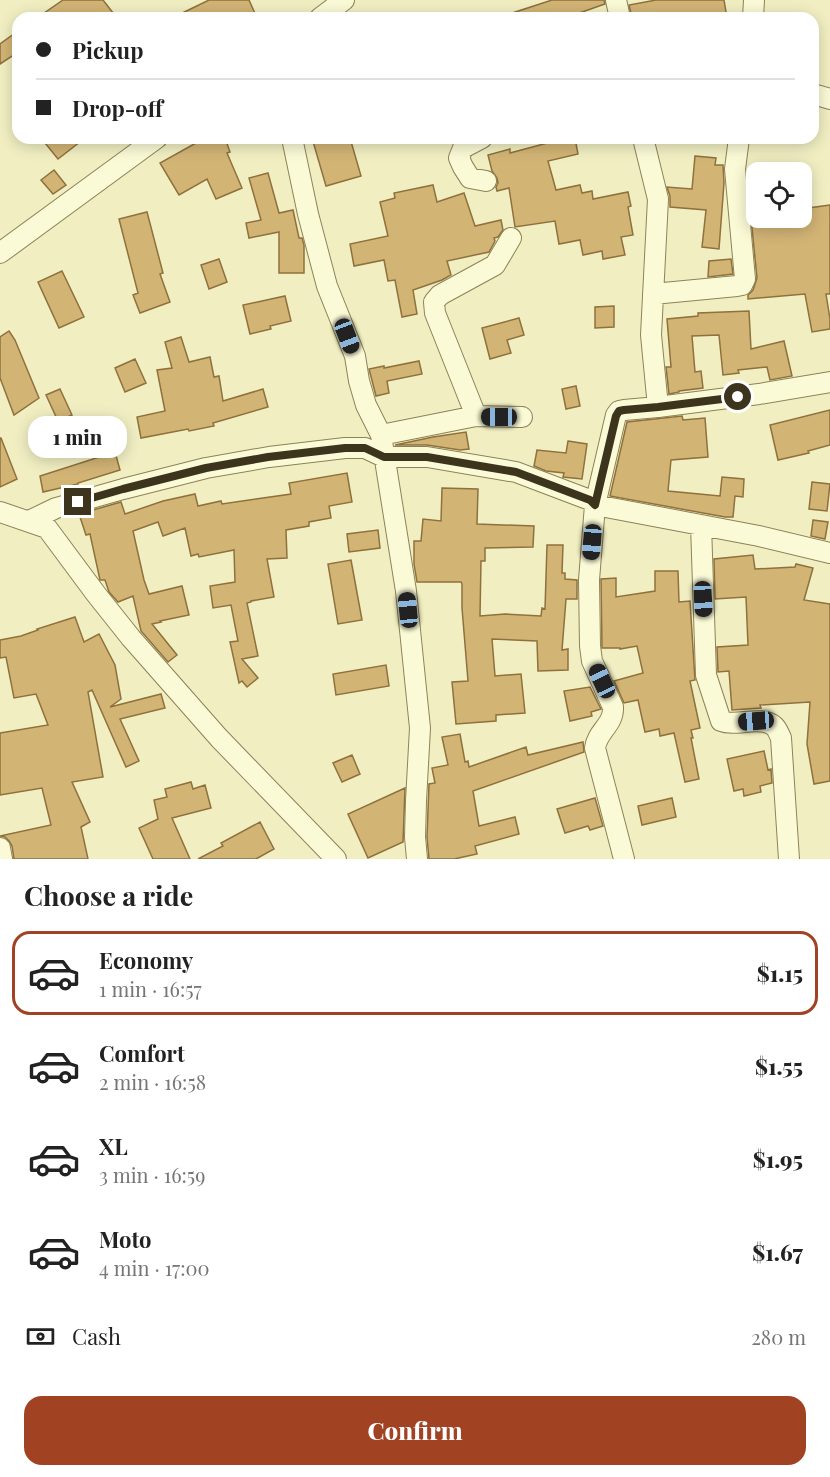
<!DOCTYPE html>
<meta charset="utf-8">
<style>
body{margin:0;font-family:"Playfair Display",serif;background:#f6f6f6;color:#222;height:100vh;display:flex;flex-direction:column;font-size:22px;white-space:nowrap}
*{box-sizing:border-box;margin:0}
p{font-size:20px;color:#767676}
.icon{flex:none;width:33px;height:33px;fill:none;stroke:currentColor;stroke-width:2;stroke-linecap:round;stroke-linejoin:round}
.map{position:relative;height:859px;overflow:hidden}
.side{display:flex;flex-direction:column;background:#fff;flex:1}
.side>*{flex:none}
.guide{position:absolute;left:12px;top:12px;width:807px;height:132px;border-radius:18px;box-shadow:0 3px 15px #0003;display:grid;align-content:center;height:132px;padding:0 24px;background:#fff}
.controls{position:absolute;left:746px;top:162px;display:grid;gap:12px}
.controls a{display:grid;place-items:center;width:66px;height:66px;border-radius:12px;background:#fff;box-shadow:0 3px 15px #0003;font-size:30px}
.end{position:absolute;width:27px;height:27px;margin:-14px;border:8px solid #3c341d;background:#fff;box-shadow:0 0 0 3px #fff}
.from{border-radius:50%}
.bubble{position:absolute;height:42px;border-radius:18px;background:#fff;box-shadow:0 3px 15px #0003;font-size:20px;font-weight:800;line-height:42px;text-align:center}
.car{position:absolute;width:18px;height:36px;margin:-18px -9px;border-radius:8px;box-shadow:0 0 4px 2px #0007;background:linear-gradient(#222 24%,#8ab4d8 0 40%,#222 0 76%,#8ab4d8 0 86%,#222 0)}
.guide b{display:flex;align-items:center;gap:21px;height:57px;font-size:22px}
.guide b+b{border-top:2px solid #e0e0e0}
.guide i{width:15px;height:15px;background:#222}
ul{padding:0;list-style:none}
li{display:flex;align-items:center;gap:18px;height:84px;margin:0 12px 9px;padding:0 12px;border:3px solid transparent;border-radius:18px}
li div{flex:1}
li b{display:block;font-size:22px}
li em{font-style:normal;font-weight:800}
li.current{border-color:#a14223}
li>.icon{width:54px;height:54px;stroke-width:1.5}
h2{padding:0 24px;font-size:27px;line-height:72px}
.pay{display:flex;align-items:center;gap:15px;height:66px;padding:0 24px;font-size:22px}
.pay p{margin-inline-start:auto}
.action{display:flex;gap:12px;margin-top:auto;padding:12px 24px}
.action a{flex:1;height:69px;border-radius:18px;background:#a14223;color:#fff;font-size:24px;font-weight:800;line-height:69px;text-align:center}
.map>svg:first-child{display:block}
.building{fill:#d2b475;stroke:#8e713c;stroke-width:1.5}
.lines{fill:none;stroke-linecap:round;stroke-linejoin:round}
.minor-casing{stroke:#8d8258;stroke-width:22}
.minor{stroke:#fbfad6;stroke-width:20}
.route{stroke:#3c341d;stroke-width:8}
</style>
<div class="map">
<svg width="830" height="859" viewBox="0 0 830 859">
<rect width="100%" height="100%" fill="#f1efc2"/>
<path class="building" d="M 63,0 L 103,0 L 117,18 L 37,18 Z
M 209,0 L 249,0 L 257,18 L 172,18 Z
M 552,0 L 604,0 L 605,4 L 565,18 L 506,18 L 506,15 Z
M 656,0 L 724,0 L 727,18 L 632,18 L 629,5 Z
M 18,31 L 18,52 L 0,64 L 0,44 Z
M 41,138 L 85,138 L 58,159 Z
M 204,138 L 225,138 L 230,152 L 227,153 L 242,188 L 216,199 L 207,179 L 179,195 L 160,163 L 196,143 L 196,141 Z
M 312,138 L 350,138 L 361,176 L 326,186 Z
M 566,138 L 575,138 L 578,154 L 548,161 L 556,190 L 580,185 L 582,193 L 592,191 L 593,199 L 628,192 L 631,206 L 628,207 L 633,235 L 621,237 L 625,255 L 603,259 L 602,251 L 583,255 L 580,240 L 559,244 L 555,221 L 515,227 L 509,188 L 497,191 L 496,187 L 498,183 L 497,178 L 492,171 L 488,155 L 510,149 L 510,153 Z
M 695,156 L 716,158 L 715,165 L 723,165 L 724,183 L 719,249 L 702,247 L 706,210 L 670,207 L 670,196 L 667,187 L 692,189 Z
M 54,170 L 66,185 L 53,194 L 41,180 Z
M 268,173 L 279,213 L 293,210 L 299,238 L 302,238 L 304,245 L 304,273 L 279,273 L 279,232 L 249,238 L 246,223 L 261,220 L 249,178 Z
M 433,185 L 437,202 L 464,193 L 475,226 L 501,220 L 503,230 L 498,237 L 494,238 L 495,241 L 489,252 L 447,261 L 451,275 L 442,280 L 413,290 L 417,314 L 402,317 L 395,280 L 388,281 L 384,260 L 354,266 L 350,244 L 388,236 L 380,202 L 395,198 L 394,193 Z
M 830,205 L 830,294 L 826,294 L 830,319 L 830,329 L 812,332 L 805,294 L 748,299 L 748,295 L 753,290 L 757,278 L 751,218 L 801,218 L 801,209 Z
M 147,212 L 163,273 L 160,274 L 170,302 L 140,313 L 133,295 L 138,293 L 119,219 Z
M 219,259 L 227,282 L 209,289 L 201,265 Z
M 731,259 L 733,274 L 708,277 L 709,261 Z
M 62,271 L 84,317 L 59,328 L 38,282 Z
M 285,296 L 291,321 L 270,326 L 271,329 L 250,334 L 243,305 Z
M 614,306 L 614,327 L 595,328 L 595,307 Z
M 749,311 L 751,349 L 784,341 L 792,376 L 770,380 L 767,367 L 738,370 L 739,373 L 723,375 L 719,335 L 692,336 L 695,372 L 701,371 L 703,388 L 679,391 L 679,392 L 669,394 L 666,367 L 671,367 L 667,319 L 698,316 L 698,313 Z
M 519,318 L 524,335 L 507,340 L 511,353 L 490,359 L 482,328 Z
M 9,331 L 15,340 L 39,398 L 14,415 L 0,378 L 0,337 Z
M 181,337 L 189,362 L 210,357 L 214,377 L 219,376 L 223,401 L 263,389 L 268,407 L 213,423 L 214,426 L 189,431 L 188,429 L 141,438 L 137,417 L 165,411 L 157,370 L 172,368 L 165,342 Z
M 135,359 L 146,383 L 125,392 L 115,368 Z
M 419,361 L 422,374 L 387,381 L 389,393 L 376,396 L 369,369 L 384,366 L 384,368 Z
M 576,386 L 580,406 L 566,409 L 562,389 Z
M 60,389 L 72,415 L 58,421 L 46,395 Z
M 830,410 L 830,445 L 808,451 L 809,453 L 778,460 L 770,425 Z
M 682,416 L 683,420 L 705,418 L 708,457 L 671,460 L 668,491 L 720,496 L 722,477 L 744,479 L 743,497 L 735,496 L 733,517 L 725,517 L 610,496 L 627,422 Z
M 466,432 L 469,449 L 460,450 L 427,445 L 395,445 L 433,437 Z
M 0,438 L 1,438 L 17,479 L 0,487 Z
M 568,441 L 587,444 L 582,479 L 563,477 L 564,473 L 546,471 L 534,466 L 537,450 L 566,453 Z
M 115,452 L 120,470 L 78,483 L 78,484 L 43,492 L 40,476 Z
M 347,473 L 352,502 L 329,506 L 331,518 L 309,522 L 309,526 L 286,530 L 287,558 L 267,559 L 274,597 L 251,601 L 251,602 L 247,603 L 258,656 L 242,659 L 258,678 L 247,687 L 242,681 L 239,683 L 230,642 L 238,641 L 231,605 L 213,608 L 210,586 L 235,582 L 234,550 L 199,557 L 198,554 L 191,556 L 185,528 L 163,536 L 158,522 L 133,531 L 144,580 L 149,594 L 182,586 L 189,615 L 160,621 L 161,622 L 152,624 L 177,655 L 168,662 L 141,631 L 133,596 L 118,602 L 109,592 L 105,580 L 100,580 L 90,534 L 86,535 L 79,514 L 121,502 L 125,514 L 163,501 L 195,494 L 198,506 L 221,501 L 222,504 L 291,494 L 289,483 Z
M 812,482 L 830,484 L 827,511 L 809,509 Z
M 442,488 L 478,489 L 477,524 L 534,526 L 533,547 L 485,548 L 485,561 L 481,561 L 480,616 L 505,614 L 541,616 L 542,608 L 545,609 L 547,545 L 563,545 L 562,573 L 565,573 L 565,579 L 577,580 L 577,599 L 566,599 L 562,650 L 568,649 L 568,670 L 538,671 L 537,641 L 492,639 L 495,676 L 521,674 L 525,713 L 496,715 L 496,721 L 456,724 L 452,682 L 468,681 L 462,608 L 462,584 L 461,582 L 417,582 L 414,564 L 414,541 L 421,541 L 423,519 L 441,521 Z
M 813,520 L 828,522 L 825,539 L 811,536 Z
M 378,530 L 380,548 L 349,552 L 347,534 Z
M 753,555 L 755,569 L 795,567 L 796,564 L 813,568 L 804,600 L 830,604 L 830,781 L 814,784 L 807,744 L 810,702 L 760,705 L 761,708 L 732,710 L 729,671 L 718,672 L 717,647 L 748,645 L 746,597 L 715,599 L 714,559 Z
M 351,560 L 362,620 L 338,624 L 328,564 Z
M 655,571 L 678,571 L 679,602 L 690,601 L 695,680 L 690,681 L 700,728 L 691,730 L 693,738 L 691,738 L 699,779 L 685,782 L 674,733 L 660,736 L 659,729 L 645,732 L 638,700 L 624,703 L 614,681 L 643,673 L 637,646 L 620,649 L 620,648 L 602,648 L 601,579 L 616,578 L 616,597 L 655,591 Z
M 75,617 L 84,642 L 99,634 L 115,665 L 121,699 L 110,707 L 161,694 L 165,708 L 120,719 L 139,761 L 126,767 L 92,690 L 88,692 L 103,777 L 72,782 L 90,822 L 81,827 L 88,859 L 14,859 L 12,846 L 9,841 L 5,837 L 0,836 L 51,825 L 42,788 L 0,795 L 0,733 L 48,725 L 36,694 L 14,698 L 6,657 L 0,658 L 0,640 L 21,636 L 38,630 L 37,629 Z
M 386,665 L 389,686 L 336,695 L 333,674 Z
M 590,687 L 601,709 L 591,712 L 592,716 L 570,721 L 564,691 Z
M 460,734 L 465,762 L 468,761 L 469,767 L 526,747 L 528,755 L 583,742 L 584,752 L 473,791 L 479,826 L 515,817 L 519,834 L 475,846 L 477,854 L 454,859 L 429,859 L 427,837 L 429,784 L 435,783 L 432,768 L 448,765 L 442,737 Z
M 764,751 L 768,770 L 771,769 L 772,783 L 760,786 L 761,792 L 744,796 L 743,789 L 734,791 L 727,759 Z
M 352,755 L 360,774 L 342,782 L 333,763 Z
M 191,782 L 193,789 L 205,785 L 211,808 L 172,818 L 190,859 L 153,859 L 139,828 L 158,819 L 154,800 L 167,797 L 165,789 Z
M 405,788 L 403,842 L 368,858 L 348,814 Z
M 595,798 L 603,826 L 590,830 L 588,826 L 565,833 L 557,809 Z
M 672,798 L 676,817 L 642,825 L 638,806 Z
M 260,822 L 274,849 L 256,859 L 198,859 L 223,846 L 221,843 Z"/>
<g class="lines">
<g class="minor-casing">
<path id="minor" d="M 616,0 L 620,18
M 320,18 L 344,0
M 753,18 L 754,0
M 813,94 L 830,99
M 292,138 L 308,214 L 327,286 L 355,356 L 359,381 L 366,405 L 381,435 L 406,591 L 420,728 L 416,801 L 415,837 L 417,859
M 482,138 L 463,148 L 459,158 L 463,167 L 470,178 L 486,181
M 643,138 L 658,199 L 651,335 L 658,407
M 0,253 L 157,138
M 653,294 L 737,286 L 742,285 L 745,279 L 735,169 L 739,138
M 476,416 L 435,313 L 434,302 L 440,295 L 495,265 L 511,238
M 381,435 L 476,416 L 522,417
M 0,512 L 47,528 L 96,594 L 131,638 L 219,738 L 336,859
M 29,521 L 56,508 L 123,489 L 206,468 L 269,457 L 345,448 L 365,448 L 384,457 L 427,457 L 516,472 L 590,500 L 595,505 L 759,536 L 830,553
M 701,525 L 706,675 L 721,721 C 736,727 761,715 774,726 C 777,728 779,734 781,738 L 789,859
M 0,848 L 2,859
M 624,859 L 595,748 C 597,731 614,725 613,707 L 592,661 L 590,646 L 589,580 L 595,505 L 616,415 L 619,411 L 624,410 L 658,407 L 759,394 L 830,382"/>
</g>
<use href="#minor" class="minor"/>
</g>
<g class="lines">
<path class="route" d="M 78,502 L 123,489 L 206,468 L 268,457 L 345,448 L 365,448 L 384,457 L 427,457 L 516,472 L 590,500 L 595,505 L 616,416 L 619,411 L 624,410 L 658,407 L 738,397"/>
</g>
</svg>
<div class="controls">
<a><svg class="icon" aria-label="locate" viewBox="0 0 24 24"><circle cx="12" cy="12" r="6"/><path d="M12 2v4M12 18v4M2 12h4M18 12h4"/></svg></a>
</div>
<i class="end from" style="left:738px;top:397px"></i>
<i class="end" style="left:78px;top:502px"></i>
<div class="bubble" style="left:28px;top:416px;width:99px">1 min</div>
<i class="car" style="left:347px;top:336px;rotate:159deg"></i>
<i class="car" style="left:499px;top:417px;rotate:270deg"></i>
<i class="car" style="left:592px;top:542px;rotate:185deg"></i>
<i class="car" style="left:703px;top:599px;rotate:177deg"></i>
<i class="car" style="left:408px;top:610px;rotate:354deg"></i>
<i class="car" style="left:602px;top:681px;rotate:335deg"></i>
<i class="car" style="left:756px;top:721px;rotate:266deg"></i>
<div class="guide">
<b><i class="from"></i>Pickup</b>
<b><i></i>Drop-off</b>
</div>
</div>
<section class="side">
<h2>Choose a ride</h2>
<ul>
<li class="current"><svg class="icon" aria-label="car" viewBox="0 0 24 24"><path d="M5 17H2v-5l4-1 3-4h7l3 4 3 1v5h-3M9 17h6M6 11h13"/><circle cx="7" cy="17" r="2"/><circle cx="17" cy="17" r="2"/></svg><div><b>Economy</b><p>1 min · 16:57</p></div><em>$1.15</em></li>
<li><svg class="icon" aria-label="car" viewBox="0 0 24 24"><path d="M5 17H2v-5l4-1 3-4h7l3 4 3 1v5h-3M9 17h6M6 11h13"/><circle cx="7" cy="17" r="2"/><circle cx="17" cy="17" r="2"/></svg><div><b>Comfort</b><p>2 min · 16:58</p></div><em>$1.55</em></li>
<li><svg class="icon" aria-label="car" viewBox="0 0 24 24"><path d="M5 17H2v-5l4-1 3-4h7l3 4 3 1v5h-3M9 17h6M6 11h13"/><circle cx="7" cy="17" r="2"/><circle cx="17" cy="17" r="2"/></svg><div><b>XL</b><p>3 min · 16:59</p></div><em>$1.95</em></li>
<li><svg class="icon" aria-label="car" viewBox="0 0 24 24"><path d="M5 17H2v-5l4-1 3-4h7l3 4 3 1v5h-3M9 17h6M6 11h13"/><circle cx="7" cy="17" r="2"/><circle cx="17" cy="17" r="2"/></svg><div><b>Moto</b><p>4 min · 17:00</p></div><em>$1.67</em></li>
</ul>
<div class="pay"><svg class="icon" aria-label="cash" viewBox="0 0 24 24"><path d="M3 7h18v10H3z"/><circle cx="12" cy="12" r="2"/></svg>Cash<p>280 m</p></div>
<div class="action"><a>Confirm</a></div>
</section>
